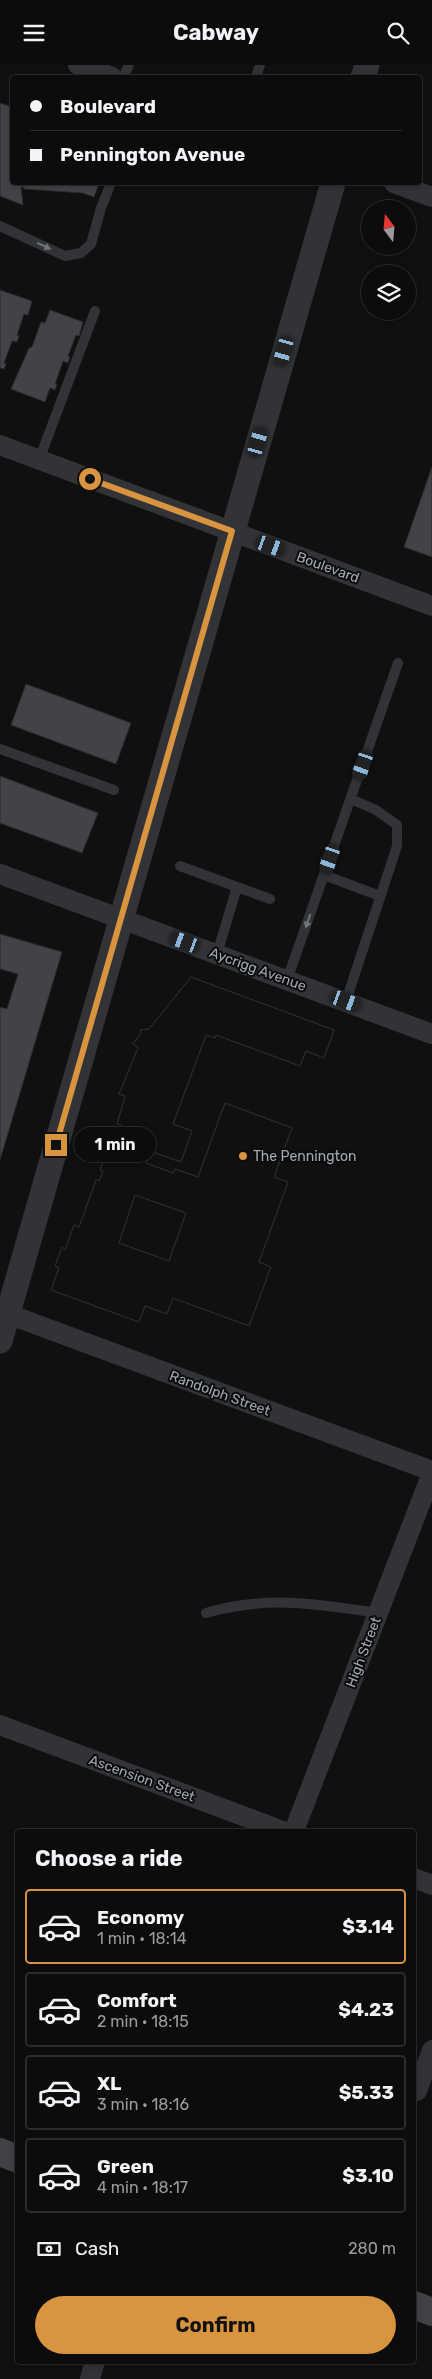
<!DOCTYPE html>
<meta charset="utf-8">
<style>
body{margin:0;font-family:Rubik,sans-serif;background:#1a1a1b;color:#f1f3f6;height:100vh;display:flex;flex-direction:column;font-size:19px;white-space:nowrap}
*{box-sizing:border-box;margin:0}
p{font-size:16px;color:#9a9b9d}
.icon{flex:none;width:28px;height:28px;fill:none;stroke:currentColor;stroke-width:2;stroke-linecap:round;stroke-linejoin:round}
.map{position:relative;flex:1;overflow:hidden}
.drawer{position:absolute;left:15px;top:1764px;width:401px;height:535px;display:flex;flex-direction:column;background:#0c0c0d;border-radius:5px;box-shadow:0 2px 8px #0003,0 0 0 1px #2c2c2e}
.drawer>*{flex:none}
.top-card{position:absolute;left:10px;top:10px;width:412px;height:110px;border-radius:5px;box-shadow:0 2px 8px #0003,0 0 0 1px #2c2c2e;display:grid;align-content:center;height:110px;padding:0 20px;background:#0c0c0d}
.needle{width:32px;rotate:344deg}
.controls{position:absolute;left:361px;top:135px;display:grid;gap:10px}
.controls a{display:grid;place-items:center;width:55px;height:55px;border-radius:50%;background:#0c0c0d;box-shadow:0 2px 8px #0003,0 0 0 1px #2c2c2e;font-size:25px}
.end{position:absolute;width:22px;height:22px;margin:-11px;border:6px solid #d99440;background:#111;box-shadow:0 0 0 2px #111}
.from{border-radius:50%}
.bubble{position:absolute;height:35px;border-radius:18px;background:#0c0c0d;box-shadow:0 2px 8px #0003,0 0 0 1px #2c2c2e;font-size:16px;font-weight:700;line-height:35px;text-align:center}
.car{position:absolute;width:15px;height:30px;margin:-15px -8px;border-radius:6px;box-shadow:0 0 4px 1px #0007;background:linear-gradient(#222 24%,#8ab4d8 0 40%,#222 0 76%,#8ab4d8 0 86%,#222 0)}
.top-card b{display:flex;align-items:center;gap:18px;height:48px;font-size:19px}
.top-card b+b{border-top:1px solid #2c2c2e}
.top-card i{width:12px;height:12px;background:#f1f3f6}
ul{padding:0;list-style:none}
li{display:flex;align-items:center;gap:15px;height:75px;margin:0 10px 8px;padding:0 10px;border:2px solid #2c2c2e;border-radius:5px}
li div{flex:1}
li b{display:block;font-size:19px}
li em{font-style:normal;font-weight:700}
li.active{border-color:#d99440}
li>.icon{width:45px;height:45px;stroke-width:1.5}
h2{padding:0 20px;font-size:22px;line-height:60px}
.pay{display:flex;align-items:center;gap:12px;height:55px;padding:0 20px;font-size:19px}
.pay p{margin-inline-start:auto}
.action{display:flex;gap:10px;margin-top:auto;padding:10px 20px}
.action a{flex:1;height:58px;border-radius:30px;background:#d99440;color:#111;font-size:20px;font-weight:700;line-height:58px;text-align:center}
header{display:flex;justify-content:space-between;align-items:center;height:65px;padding:0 20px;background:#0c0c0d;font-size:22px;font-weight:700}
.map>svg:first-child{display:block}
.building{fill:#424346;stroke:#2a2b2d;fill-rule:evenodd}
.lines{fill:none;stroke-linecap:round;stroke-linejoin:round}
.service{stroke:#323336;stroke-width:10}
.minor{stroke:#323336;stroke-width:20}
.tertiary{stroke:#323336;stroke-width:25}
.secondary{stroke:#404245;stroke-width:28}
.oneway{fill:#707479}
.route{stroke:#d99440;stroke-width:6}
.poi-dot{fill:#d99440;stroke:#0b0b0c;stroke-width:2}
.labels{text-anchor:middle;stroke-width:4;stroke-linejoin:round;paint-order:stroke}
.street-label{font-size:14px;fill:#a3a9b0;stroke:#0b0b0c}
.poi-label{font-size:14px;fill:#a3a9b0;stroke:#0b0b0c;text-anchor:start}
</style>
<header><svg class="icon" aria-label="menu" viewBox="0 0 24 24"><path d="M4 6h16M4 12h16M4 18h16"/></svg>Cabway<svg class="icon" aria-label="search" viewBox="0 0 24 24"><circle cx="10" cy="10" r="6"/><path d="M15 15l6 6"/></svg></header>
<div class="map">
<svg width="432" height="2314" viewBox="0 0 432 2314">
<rect width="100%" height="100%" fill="#101011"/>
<path class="building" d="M 0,38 L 12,42 L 12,118 L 99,118 L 94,132 L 83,128 L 24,124 L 23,122 L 21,122 L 23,140 L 0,131 Z
M 0,225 L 32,236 L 28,250 L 24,249 L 17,270 L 19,271 L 17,277 L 12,276 L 4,298 L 6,299 L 4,304 L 0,303 Z
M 50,245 L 83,257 L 79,271 L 76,270 L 68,291 L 70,292 L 68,298 L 63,296 L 55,319 L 57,319 L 55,325 L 50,323 L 45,337 L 11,324 L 29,283 L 32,282 L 41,257 L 45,258 Z
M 432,402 L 432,492 L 404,482 Z
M 26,619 L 131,658 L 116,699 L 11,660 Z
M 0,711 L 98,748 L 82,788 L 0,758 Z
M 0,869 L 62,887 L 0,1095 L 0,942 L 7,944 L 18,909 L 0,904 Z
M 191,912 L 334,965 L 324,993 L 306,986 L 300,1001 L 216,970 L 215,973 L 206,970 L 173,1059 L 192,1066 L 181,1097 L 150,1086 L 146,1098 L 173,1108 L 175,1104 L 198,1112 L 225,1038 L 292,1063 L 274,1112 L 288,1117 L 259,1197 L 271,1202 L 249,1261 L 173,1233 L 167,1249 L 145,1241 L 139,1257 L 51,1225 L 59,1203 L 55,1201 L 62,1182 L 65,1185 L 74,1160 L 79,1162 L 96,1115 L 99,1116 L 103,1106 L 100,1105 L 113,1070 L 118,1071 L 121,1060 L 117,1059 L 125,1031 L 119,1029 L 138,983 L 133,979 L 141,968 L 140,965 L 149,964 ZM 135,1130 L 186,1148 L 169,1196 L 119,1178 Z
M 191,912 L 334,965 L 324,993 L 306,986 L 300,1001 L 216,970 L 215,973 L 206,970 L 173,1059 L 192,1066 L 181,1097 L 150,1086 L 146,1098 L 173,1108 L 175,1104 L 198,1112 L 225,1038 L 292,1063 L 274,1112 L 288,1117 L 259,1197 L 271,1202 L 249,1261 L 173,1233 L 167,1249 L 145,1241 L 139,1257 L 51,1225 L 59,1203 L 55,1201 L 62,1182 L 65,1185 L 74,1160 L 79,1162 L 96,1115 L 99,1116 L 103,1106 L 100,1105 L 113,1070 L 118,1071 L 121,1060 L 117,1059 L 125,1031 L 119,1029 L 138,983 L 133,979 L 141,968 L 140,965 L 149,964 Z
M 135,1130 L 186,1148 L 169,1196 L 119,1178 Z"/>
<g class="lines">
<path class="service" d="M 123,12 L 129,0
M 256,12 L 260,0
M 0,161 L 65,191 L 81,188 L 91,179 L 101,143 L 111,118
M 39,395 L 95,246
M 0,684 L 114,725
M 180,801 L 237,822 L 217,889
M 324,810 L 380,831
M 237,822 L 270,834
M 287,915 L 398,598
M 346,936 L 397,781 L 397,760 L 376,745 L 351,734
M 206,1548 C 267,1530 317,1539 378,1548"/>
<path class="minor" d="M 78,0 L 112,12
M 394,118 L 432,132
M 0,380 L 432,541
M 0,809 L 432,969
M 8,1249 L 432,1406
M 0,1660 L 283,1766
M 294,1766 L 432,1408
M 414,1813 L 432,1820
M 417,2026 L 432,1985
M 90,2314 L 95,2296"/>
<path class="tertiary" d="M 363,12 L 367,0
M 0,1276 L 333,118"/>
<path class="secondary" d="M 0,2087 L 18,2094
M 414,2240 L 432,2247"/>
</g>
<defs><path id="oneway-solid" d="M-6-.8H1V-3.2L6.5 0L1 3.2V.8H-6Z" transform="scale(1.25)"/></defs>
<g class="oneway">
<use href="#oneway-solid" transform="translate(44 181) rotate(25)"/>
<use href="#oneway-solid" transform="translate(308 856) rotate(109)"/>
</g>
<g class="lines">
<path class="route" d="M 56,1080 L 232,466 L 90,414"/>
</g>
<circle class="poi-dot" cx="243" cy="1091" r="5"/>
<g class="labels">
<g class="street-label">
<text transform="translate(328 502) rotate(20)" y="5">Boulevard</text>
<text transform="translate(258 904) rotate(20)" y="5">Aycrigg Avenue</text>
<text transform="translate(220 1328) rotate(20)" y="5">Randolph Street</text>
<text transform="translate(363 1587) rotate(-69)" y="5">High Street</text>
<text transform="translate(142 1713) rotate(20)" y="5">Ascension Street</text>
</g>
<g class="poi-label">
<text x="253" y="1096">The Pennington</text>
</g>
</g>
</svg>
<div class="controls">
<a><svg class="needle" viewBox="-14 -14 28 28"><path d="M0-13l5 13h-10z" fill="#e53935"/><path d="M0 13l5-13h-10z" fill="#9a9b9d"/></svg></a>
<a><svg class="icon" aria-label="layers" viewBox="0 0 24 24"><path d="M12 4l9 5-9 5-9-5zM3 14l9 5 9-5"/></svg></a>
</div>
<i class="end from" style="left:90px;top:414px"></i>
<i class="end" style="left:56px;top:1080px"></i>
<div class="bubble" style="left:74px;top:1062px;width:82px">1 min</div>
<i class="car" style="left:284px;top:286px;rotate:196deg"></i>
<i class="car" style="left:258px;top:377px;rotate:16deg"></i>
<i class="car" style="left:271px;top:481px;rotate:110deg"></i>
<i class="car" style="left:363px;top:700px;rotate:199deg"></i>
<i class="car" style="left:330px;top:794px;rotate:199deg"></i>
<i class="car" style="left:185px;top:877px;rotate:291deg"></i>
<i class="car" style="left:346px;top:936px;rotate:110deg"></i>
<div class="top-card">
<b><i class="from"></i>Boulevard</b>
<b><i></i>Pennington Avenue</b>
</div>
<section class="drawer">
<h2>Choose a ride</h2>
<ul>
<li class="active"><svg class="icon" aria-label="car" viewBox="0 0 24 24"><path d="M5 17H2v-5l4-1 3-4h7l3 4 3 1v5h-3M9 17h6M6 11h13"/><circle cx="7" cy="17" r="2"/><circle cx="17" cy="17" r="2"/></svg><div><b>Economy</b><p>1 min · 18:14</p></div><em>$3.14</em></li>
<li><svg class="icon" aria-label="car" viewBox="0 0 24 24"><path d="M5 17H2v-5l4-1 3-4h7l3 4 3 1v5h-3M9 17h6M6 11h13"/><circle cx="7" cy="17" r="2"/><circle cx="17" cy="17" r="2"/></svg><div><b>Comfort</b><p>2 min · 18:15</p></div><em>$4.23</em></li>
<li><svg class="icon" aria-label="car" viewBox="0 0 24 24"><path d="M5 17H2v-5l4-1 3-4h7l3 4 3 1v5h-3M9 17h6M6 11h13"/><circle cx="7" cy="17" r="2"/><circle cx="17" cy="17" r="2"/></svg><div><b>XL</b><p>3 min · 18:16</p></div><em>$5.33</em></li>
<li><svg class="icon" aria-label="car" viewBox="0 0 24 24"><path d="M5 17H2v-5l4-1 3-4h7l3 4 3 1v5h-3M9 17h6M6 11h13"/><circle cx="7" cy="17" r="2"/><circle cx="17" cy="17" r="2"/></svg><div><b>Green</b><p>4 min · 18:17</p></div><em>$3.10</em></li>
</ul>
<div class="pay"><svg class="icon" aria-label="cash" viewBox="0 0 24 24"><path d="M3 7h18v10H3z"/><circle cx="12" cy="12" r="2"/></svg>Cash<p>280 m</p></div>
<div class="action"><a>Confirm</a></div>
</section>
</div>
